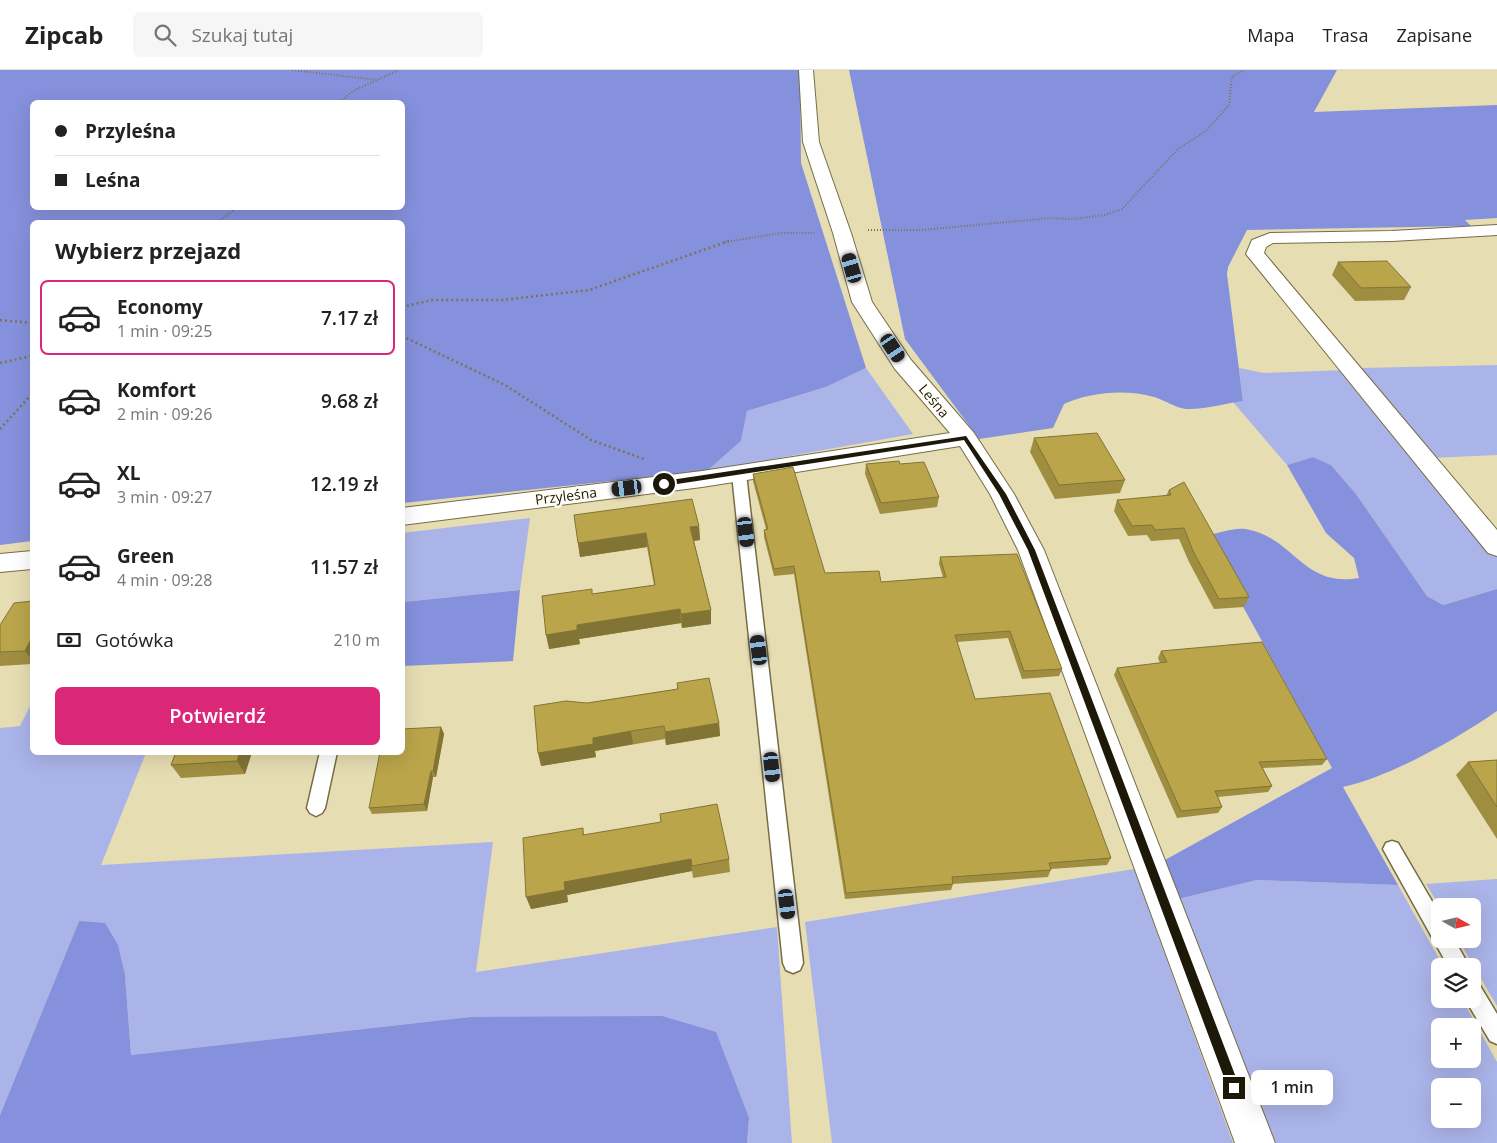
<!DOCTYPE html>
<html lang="pl">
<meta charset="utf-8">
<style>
body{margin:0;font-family:"Open Sans",sans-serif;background:#f6f6f6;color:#222;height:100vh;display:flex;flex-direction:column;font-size:19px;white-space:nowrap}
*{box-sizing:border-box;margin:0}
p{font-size:16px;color:#767676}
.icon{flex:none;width:28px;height:28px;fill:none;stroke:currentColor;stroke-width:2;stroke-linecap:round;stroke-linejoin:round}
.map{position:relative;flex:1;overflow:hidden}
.drawer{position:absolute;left:30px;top:150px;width:375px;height:535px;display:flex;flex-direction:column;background:#fff;border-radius:8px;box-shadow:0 5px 20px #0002}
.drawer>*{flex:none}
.top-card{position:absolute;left:30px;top:30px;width:375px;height:110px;border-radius:8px;box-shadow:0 5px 20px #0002;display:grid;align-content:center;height:110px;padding:0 25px;background:#fff}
.needle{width:32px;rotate:98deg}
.tools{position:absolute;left:1431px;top:828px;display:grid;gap:10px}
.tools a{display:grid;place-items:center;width:50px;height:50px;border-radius:8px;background:#fff;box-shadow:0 5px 20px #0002;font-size:25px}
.end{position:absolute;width:22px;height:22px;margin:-11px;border:6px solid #1c1909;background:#fff;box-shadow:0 0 0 2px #fff}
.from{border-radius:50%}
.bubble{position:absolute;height:35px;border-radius:8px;background:#fff;box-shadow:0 5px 20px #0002;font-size:16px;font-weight:600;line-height:35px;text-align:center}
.car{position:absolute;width:15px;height:30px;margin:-15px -8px;border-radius:6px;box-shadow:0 0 4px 1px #0007;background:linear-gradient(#222 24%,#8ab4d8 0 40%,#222 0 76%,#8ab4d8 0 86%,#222 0)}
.top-card b{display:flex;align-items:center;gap:18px;height:48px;font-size:19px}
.top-card b+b{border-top:1px solid #e0e0e0}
.top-card i{width:12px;height:12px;background:#222}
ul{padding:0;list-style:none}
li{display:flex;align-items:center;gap:15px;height:75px;margin:0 10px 8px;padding:0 15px;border:2px solid transparent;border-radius:8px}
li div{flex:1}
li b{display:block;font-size:19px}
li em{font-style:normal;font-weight:600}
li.current{border-color:#db2777}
li>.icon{width:45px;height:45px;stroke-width:1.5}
h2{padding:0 25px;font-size:22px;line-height:60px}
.pay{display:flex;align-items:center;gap:12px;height:55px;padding:0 25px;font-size:19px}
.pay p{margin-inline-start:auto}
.button{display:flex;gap:10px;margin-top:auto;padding:10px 25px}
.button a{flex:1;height:58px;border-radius:8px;background:#db2777;color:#fff;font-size:20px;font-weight:600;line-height:58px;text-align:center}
header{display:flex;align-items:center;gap:30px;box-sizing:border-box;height:70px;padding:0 25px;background:#fff;border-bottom:1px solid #e0e0e0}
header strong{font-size:24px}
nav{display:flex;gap:28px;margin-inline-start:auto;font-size:18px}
.search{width:350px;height:45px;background:#f6f6f6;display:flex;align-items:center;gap:12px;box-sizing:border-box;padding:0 18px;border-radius:8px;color:#767676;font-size:19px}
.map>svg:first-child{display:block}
.green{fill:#abb4e8;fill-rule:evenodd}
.forest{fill:#8691dd;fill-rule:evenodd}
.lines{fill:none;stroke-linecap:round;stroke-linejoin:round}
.lane-casing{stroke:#766d47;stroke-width:3}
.street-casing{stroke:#766d47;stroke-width:2}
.path-far1{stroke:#7a7458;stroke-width:2;stroke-dasharray:1 2;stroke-linecap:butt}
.path{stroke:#7a7458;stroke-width:2.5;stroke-dasharray:2 3;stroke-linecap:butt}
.lane{fill:#fff;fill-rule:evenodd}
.street{fill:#fff;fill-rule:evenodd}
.wall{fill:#a08e40}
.shaded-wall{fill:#827434}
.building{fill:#baa54b;stroke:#827434}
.route{fill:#1c1909}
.labels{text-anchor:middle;stroke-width:5;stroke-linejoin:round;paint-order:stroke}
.street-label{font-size:14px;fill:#1c1909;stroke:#fffdf5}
</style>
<header>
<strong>Zipcab</strong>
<div class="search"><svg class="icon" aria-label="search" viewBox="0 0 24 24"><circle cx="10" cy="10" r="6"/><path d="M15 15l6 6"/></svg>Szukaj tutaj</div>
<nav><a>Mapa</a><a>Trasa</a><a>Zapisane</a></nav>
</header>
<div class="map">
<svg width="1497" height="1073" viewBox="0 0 1497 1073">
<rect width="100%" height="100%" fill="#e6ddb3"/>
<path class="green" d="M 1497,295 L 1497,385 L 1430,388 L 1360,298 Z
M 866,298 L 913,364 L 707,401 L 741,371 L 747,341 L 826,317 Z
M 1239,298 L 1264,303 L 1345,300 L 1497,485 L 1497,519 L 1443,535 L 1427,526 L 1356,424 L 1331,395 L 1313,387 L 1287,395 L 1233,332 L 1243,331 Z
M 530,448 L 520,520 L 403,532 L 402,463 Z
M 32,632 L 32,682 L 146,683 L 101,795 L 493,772 L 476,902 L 777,857 L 792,1073 L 747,1073 L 749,1048 L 470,947 L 131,985 L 125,905 L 79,851 L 0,1045 L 0,658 L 20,656 Z
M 1134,799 L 1233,1073 L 832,1073 L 805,852 Z
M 1497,809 L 1497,936 L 1458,869 L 1472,869 L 1472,836 L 1440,837 L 1426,814 Z
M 1257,810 L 1398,815 L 1443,896 L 1440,896 L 1440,929 L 1462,929 L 1497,992 L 1497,1073 L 1275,1073 L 1178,829 ZM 1440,956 L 1472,956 L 1472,989 L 1440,989 ZM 1440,1016 L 1472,1016 L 1472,1049 L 1440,1049 Z"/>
<path class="forest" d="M 0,0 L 800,0 L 801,93 L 866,298 L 826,317 L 747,341 L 741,371 L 707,401 L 403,433 L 402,152 L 32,152 L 32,471 L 0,475 ZM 32,32 L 402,32 L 402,138 L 32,138 Z
M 849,0 L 1337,0 L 1314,42 L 1497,35 L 1497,148 L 1465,150 L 1471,156 L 1247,160 L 1228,197 L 1227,204 L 1243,331 C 1226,333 1204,340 1186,339 C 1176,338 1164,330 1154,327 C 1125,319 1091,322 1064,334 L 1053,358 L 979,369 L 905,269 Z
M 1313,387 L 1331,395 L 1356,424 L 1427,526 L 1443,535 L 1497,519 L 1497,641 C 1455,670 1392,706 1343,717 L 1398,815 L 1257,810 L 1178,829 L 1163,791 L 1332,698 L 1204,466 C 1216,464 1234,457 1246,459 C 1295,468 1302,518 1359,508 L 1354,488 L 1326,463 L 1287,395 Z
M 520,520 L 513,591 L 403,596 L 403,532 Z
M 79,851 L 105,853 L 118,875 L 125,905 L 131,985 L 470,947 L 662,946 L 716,962 L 749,1048 L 747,1073 L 0,1073 L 0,1045 Z"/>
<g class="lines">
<g class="lane-casing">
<path id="lane" d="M 739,400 L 746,404 L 803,893 L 800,900 L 793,903 L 786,900 L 783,893 L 732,404 Z
M 320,682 L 337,682 L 325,738 L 322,743 L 316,746 L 310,743 L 307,738 Z
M 1392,771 L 1398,773 L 1440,845 L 1440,869 L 1454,869 L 1469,896 L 1448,896 L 1383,779 L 1386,773 Z
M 1472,911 L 1479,914 L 1497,944 L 1497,974 L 1490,971 L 1465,929 L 1472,929 Z"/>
</g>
<g class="street-casing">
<path id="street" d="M 799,0 L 813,0 L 819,72 L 851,163 L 872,232 L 911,290 L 974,363 L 1014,424 L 1044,480 L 1275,1073 L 1235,1073 L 1018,480 L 990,424 L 960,376 L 702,417 L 402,455 L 402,438 L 702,401 L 950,363 L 895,299 L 852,232 L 833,163 L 803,72 Z
M 1497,155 L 1497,165 L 1392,171 L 1273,173 L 1266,177 L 1264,183 L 1497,460 L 1497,486 L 1488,483 L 1246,184 L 1252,170 L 1270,163 L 1392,161 Z
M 32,481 L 32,499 L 0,502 L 0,484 Z"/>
</g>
<path class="path-far1" d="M 292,0 L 377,10
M 340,32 L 353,21 L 399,0
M 218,152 L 236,138
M 868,160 L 921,160 L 1052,148 L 1074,149 L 1104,145 L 1122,139 L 1178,79 L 1206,61 L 1229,35 L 1232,7 L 1244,0
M 725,172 L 781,163 L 815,163"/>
<path class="path" d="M 402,237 L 432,230 L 502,230 L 589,220 L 729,171
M 0,250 L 32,253
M 402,266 L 505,315 L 591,370 L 644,389
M 0,293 L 32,286
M 0,359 L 32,324"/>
<use href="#lane" class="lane"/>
<use href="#street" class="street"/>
</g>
<path class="wall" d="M 1338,192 L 1411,217 L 1404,230 L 1355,231 L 1332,205 Z
M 1034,368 L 1125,410 L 1120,423 L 1055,429 L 1030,382 Z
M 866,394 L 900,394 L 939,427 L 937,437 L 880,444 L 865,404 Z
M 753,404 L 825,503 L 881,512 L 943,507 L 939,494 L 940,487 L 1062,599 L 1059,606 L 1022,609 L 1008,568 L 957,572 L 975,629 L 1111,788 L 1107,795 L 1051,799 L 1048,807 L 953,814 L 951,820 L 845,829 L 794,504 L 774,506 L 764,467 L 764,460 L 766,459 L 753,411 Z
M 1169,420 L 1249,527 L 1244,537 L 1214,539 L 1189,492 L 1179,469 L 1151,471 L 1147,465 L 1128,466 L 1114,441 L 1117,430 L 1166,426 Z
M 699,456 L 700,470 L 694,471 L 711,540 L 711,554 L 682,558 L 681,553 L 579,569 L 580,574 L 549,579 L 592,524 L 654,515 L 647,477 L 580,487 L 578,473 Z
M 32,531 L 32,594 L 0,596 L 0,582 Z
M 1161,581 L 1327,689 L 1322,695 L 1263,698 L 1272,716 L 1268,722 L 1218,727 L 1222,737 L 1218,743 L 1177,748 L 1114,605 L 1117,598 L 1160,593 L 1158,588 Z
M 677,613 L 719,653 L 720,666 L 666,675 L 665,669 L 595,681 L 596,687 L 541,696 L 587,633 L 677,619 Z
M 441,657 L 444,664 L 436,707 L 433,707 L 427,741 L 372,744 L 369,738 Z
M 176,682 L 252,682 L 245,704 L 181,708 L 171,695 Z
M 1497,690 L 1497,769 L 1456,705 L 1468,692 Z
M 583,758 L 584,765 L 729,789 L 730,802 L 693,808 L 692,801 L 627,813 L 567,825 L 568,832 L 531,839 Z"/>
<path class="shaded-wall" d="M 699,456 L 700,470 L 691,471 L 690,457 Z
M 646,463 L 647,477 L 580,487 L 578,473 Z
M 680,539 L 681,553 L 579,569 L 580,574 L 549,579 L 546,565 L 577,555 Z
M 711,540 L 711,554 L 682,558 L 681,544 Z
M 32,567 L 32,590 L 25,581 Z
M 719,653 L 720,666 L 666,675 L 665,662 Z
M 441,657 L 444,664 L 436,707 L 433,701 Z
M 631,661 L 633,674 L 595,681 L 596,687 L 541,696 L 538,683 L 593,668 Z
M 240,682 L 252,682 L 245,704 L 237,691 Z
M 431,701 L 433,707 L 427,741 L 424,734 Z
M 691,789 L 692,801 L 567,825 L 568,832 L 531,839 L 526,827 L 564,812 Z"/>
<path class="building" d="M 1387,191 L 1411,217 L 1361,218 L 1338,192 Z
M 1097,363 L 1125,410 L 1059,415 L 1034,368 Z
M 899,391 L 900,394 L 924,392 L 939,427 L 881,433 L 866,394 Z
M 793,397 L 825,503 L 879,501 L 881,512 L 946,507 L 940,487 L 1017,484 L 1062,599 L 1024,601 L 1010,561 L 955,565 L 975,629 L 1050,623 L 1111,788 L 1049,793 L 1051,800 L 952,807 L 953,814 L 846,823 L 794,496 L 774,499 L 764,460 L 768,459 L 753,404 Z
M 1184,412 L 1249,527 L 1219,529 L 1193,481 L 1184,458 L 1155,460 L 1152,455 L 1132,456 L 1117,430 L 1171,425 L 1169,420 Z
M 692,429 L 699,456 L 690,457 L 711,540 L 681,544 L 680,539 L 577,555 L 577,560 L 546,565 L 542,526 L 592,519 L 592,524 L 655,515 L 646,463 L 578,473 L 574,445 Z
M 32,531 L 32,567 L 25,581 L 0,582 L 0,555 L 14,533 Z
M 1262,572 L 1327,689 L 1259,692 L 1272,716 L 1215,721 L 1222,737 L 1181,741 L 1117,598 L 1167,592 L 1161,581 Z
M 709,608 L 719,653 L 665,662 L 664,656 L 631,661 L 593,668 L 593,674 L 538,683 L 534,636 L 566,631 L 587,633 L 678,619 L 677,613 Z
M 441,657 L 433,701 L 431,701 L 424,734 L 369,738 L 380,682 L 402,682 L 402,659 Z
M 176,682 L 240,682 L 237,691 L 171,695 Z
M 1497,690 L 1497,737 L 1468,692 Z
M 717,734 L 729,789 L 692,796 L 691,789 L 625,801 L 564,812 L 565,820 L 526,827 L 523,768 L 583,758 L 583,765 L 661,752 L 660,744 Z"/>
<path class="route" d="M 966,366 L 1006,424 L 1035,480 L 1240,1018 L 1234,1024 L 1228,1018 L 1028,480 L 999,424 L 964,370 L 664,416 L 661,414 L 664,411 Z"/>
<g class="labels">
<g class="street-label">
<text transform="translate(934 331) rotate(50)" y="5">Leśna</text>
<text transform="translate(566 426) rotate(-7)" y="5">Przyleśna</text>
</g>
</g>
</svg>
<div class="tools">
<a><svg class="needle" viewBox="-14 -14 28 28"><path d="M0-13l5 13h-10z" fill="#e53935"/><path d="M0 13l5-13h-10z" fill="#767676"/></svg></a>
<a><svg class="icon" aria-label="layers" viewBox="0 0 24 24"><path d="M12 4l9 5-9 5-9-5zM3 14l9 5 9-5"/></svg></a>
<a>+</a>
<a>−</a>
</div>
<i class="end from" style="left:664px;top:414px"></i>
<i class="end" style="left:1234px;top:1018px"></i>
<div class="bubble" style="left:1251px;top:1000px;width:82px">1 min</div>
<i class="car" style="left:852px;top:198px;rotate:344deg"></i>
<i class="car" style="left:893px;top:278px;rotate:146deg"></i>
<i class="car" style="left:627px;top:418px;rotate:263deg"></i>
<i class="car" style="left:746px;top:462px;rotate:173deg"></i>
<i class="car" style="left:759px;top:580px;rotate:353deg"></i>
<i class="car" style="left:772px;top:697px;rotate:174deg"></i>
<i class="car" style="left:787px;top:834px;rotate:173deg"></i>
<div class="top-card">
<b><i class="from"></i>Przyleśna</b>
<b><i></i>Leśna</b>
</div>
<section class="drawer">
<h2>Wybierz przejazd</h2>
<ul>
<li class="current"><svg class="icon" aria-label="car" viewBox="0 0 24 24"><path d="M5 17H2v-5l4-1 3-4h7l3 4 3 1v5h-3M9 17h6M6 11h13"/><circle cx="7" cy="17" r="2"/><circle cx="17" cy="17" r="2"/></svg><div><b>Economy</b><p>1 min · 09:25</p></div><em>7.17 zł</em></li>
<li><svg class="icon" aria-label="car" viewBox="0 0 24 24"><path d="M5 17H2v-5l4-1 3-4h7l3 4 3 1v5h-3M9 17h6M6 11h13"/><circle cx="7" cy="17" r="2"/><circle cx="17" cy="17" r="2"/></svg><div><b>Komfort</b><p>2 min · 09:26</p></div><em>9.68 zł</em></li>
<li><svg class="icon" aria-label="car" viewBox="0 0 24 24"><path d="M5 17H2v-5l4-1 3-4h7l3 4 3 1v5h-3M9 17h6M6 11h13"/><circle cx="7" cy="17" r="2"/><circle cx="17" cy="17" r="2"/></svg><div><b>XL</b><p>3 min · 09:27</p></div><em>12.19 zł</em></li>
<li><svg class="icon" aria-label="car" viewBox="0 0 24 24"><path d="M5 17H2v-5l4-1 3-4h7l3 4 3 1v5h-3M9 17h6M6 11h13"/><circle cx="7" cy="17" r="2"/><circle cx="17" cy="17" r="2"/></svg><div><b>Green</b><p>4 min · 09:28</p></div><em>11.57 zł</em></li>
</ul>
<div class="pay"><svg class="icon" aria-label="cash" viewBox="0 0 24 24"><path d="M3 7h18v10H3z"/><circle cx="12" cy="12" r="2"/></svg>Gotówka<p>210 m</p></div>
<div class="button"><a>Potwierdź</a></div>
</section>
</div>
